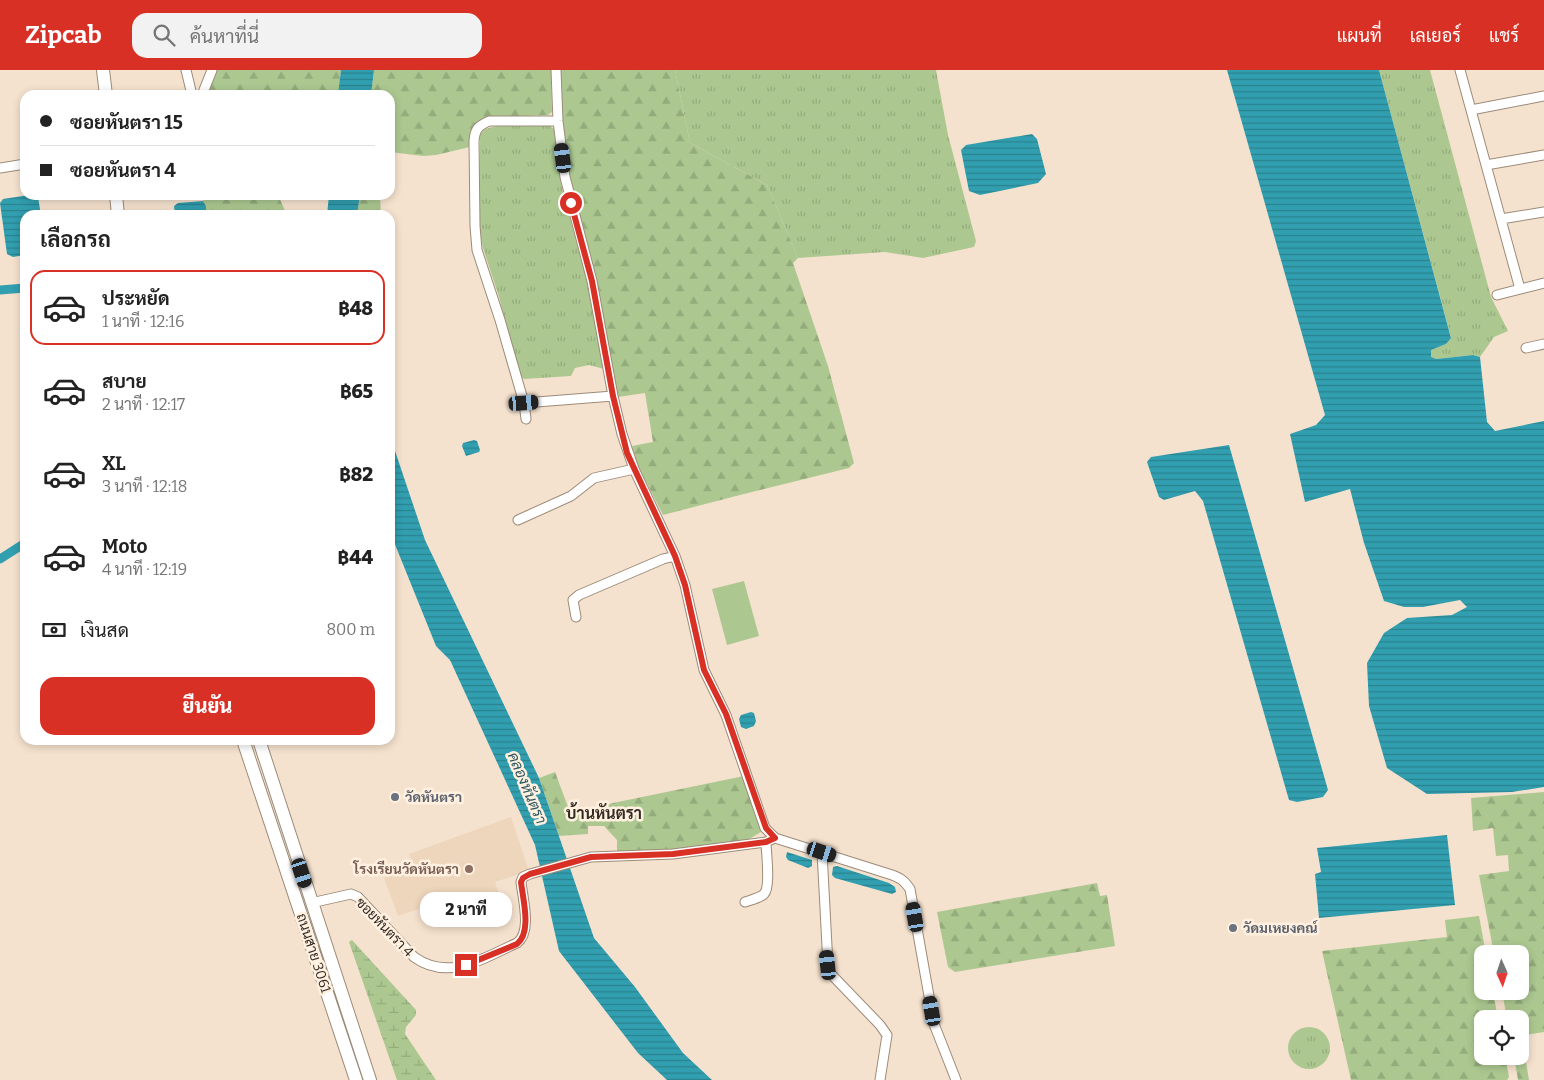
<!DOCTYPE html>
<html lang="th">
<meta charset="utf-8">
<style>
body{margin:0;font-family:Bitter,Sarabun,serif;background:#f2f2f2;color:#222;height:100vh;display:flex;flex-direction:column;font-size:19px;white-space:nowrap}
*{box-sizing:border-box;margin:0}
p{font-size:16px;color:#767676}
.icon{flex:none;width:28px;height:28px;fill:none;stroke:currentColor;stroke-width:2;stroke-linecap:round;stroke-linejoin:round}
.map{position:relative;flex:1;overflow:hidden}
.panel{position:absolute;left:20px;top:140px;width:375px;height:535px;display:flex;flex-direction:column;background:#fff;border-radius:15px;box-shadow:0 2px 8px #0003}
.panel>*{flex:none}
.hud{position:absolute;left:20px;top:20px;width:375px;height:110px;border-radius:15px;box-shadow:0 2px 8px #0003;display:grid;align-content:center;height:110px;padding:0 20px;background:#fff}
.needle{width:32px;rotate:177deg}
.buttons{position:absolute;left:1474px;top:875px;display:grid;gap:10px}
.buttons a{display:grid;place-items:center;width:55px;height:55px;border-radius:10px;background:#fff;box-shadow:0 2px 8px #0003;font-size:25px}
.end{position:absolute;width:22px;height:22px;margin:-11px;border:6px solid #d93025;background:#fff;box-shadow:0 0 0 2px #fff}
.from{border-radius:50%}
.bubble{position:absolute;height:35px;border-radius:15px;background:#fff;box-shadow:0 2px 8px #0003;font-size:16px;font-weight:800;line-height:35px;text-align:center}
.car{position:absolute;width:15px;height:30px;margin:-15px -8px;border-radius:6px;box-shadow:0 0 4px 1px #0007;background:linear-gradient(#222 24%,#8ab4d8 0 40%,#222 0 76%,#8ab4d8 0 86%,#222 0)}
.hud b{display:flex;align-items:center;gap:18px;height:48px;font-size:19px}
.hud b+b{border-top:1px solid #e0e0e0}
.hud i{width:12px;height:12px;background:#222}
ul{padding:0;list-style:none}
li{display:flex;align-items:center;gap:15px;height:75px;margin:0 10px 8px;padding:0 10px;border:2px solid transparent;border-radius:15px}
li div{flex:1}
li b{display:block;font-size:19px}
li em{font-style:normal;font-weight:800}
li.on{border-color:#d93025}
li>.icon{width:45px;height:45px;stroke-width:1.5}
h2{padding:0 20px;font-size:22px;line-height:60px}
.pay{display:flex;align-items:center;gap:12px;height:55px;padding:0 20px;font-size:19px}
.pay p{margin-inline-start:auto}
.button{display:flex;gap:10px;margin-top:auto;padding:10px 20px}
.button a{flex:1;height:58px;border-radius:15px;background:#d93025;color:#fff;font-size:20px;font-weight:800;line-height:58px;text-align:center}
header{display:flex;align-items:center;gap:30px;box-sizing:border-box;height:70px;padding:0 25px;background:#d93025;color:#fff}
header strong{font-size:24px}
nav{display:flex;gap:28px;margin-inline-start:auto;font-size:18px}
.search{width:350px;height:45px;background:#f2f2f2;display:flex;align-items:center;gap:12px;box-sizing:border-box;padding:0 18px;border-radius:15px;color:#767676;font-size:19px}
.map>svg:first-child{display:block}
.built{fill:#eed6bc}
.grass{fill:url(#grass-tufts)}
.forest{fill:url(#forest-firs)}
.wetland{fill:url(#wetland-marsh)}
.park{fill:#acc890}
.water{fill:url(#water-rules)}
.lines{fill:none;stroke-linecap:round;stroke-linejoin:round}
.canal{stroke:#319fb0;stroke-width:9}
.minor-casing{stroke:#9c8b79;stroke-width:11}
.secondary-casing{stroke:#9c8b79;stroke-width:14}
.minor{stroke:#fff;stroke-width:9}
.secondary{stroke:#fff;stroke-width:12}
.route{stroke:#d93025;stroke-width:6}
.worship-dot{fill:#6b7280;stroke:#fff0e0;stroke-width:2}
.education-dot{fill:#8d6e63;stroke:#fff0e0;stroke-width:2}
.labels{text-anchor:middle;stroke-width:5;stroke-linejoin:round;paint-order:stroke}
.worship-label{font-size:14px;font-weight:bold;fill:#5b616d;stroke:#fff0e0;text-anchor:start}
.education-label{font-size:14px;font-weight:bold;fill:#785e54;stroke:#fff0e0;text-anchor:end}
.street-label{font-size:14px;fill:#322b24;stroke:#fff0e0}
.water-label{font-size:15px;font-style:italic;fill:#2b5860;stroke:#fff0e0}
.quarter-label{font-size:16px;font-weight:bold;fill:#322b24;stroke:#fff0e0}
</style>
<header>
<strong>Zipcab</strong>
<div class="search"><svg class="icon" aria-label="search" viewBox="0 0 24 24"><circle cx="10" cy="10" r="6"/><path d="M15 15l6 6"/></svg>ค้นหาที่นี่</div>
<nav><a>แผนที่</a><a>เลเยอร์</a><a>แชร์</a></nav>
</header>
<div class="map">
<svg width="1544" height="1010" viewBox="0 0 1544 1010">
<defs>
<pattern id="grass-tufts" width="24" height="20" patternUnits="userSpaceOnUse" patternTransform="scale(1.25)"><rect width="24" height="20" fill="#acc890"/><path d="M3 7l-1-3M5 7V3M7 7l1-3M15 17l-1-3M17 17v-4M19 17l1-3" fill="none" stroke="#94ac7c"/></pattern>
<pattern id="forest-firs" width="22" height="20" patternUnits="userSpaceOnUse" patternTransform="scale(1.25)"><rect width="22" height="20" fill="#acc890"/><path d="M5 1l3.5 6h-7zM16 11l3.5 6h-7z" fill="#94ac7c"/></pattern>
<pattern id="wetland-marsh" width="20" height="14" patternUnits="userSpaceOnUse" patternTransform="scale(1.25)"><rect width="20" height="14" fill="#acc890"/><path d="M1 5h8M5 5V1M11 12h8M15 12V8" fill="none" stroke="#94ac7c"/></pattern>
<pattern id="water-rules" width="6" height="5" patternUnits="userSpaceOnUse" patternTransform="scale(1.25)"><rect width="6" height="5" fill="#319fb0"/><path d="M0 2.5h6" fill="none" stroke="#2a828f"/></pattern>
</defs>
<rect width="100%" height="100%" fill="#f5e2ce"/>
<path class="built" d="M 511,747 L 529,801 L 495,812 L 500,827 L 438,848 L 433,834 L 398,846 L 384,808 L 414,798 L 409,784 Z"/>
<path class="grass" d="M 675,0 L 936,0 L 948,65 L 976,171 L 974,177 L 923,188 L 885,182 L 798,188 L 767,115 L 690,73 Z
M 1379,0 L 1430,0 L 1491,227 L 1508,261 L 1494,267 L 1480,287 L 1473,285 L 1436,289 L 1431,288 L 1431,280 L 1446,274 L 1451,267 Z
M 500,55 L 549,55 L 554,59 L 561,114 L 587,212 L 604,299 L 589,295 L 575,298 L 571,306 L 524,309 L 519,304 L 499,227 L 483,178 L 479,156 L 480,64 L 485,59 Z
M1288 978a21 21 0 1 1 42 0a21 21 0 1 1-42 0Z"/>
<path class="forest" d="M 216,0 L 341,0 L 339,25 L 206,25 Z
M 374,0 L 551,0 L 552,42 L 548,45 L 499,47 L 483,51 L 472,59 L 470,77 L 436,85 L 423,86 L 390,82 L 390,25 L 371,25 Z
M 561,0 L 675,0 L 690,73 L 767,115 L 798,188 L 793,193 L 828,296 L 854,393 L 849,398 L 740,425 L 663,445 L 637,394 L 632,376 L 653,372 L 645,323 L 618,327 L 595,210 L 571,121 L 561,51 Z
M 207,125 L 278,125 L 287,145 L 206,145 L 206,136 L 203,131 Z
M 360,125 L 380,125 L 381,145 L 357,145 Z
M 555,702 L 571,745 L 613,733 L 744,706 L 761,762 L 744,772 L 673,781 L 617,781 L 617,770 L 604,756 L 588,756 L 588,764 L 559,766 L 539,708 Z
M 1544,722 L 1544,962 L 1520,966 L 1520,949 L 1507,949 L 1502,921 L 1520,921 L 1520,884 L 1494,884 L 1479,805 L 1509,801 L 1508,785 L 1496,786 L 1493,758 L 1473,761 L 1471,728 Z
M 1097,813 L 1100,826 L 1107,825 L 1115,876 L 955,902 L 948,897 L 937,842 Z
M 1479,846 L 1486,884 L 1482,884 L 1482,921 L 1493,921 L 1498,949 L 1482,949 L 1482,986 L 1505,986 L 1509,1007 L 1507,1010 L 1351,1010 L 1322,881 L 1447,867 L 1445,850 Z
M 1520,974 L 1523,974 L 1529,1010 L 1518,1010 L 1514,986 L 1520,986 Z"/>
<path class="wetland" d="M 352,870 L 416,940 L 416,945 L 406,957 L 405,964 L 436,1010 L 397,1010 L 349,872 Z"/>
<path class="park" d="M 744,511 L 759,566 L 727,575 L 712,519 Z"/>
<path class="water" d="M 341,0 L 374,0 L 371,25 L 338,25 Z
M 1227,0 L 1379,0 L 1451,268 L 1446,274 L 1431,280 L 1431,287 L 1436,289 L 1473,285 L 1480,287 L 1487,352 L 1495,361 L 1544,351 L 1544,717 L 1512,722 L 1427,724 L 1387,698 L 1369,636 L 1367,593 L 1384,563 L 1407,548 L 1452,545 L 1467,537 L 1460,530 L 1423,537 L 1404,537 L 1384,531 L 1364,473 L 1350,419 L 1305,432 L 1290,364 L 1316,355 L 1325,345 Z
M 1032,64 L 1037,69 L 1046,104 L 1038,113 L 980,125 L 969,121 L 961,80 L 966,75 Z
M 29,125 L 37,125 L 38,127 L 41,145 L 25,145 L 25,185 L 13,187 L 7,184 L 0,133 L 3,129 Z
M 329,125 L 360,125 L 357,145 L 327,145 Z
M 203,131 L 206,136 L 206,145 L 175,145 L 174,136 L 178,133 Z
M 390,366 L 425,470 L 539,708 L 594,868 L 635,917 L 683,983 L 712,1010 L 667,1010 L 638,983 L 559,881 L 535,775 L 450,590 L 436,576 L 390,462 Z
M 474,370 L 477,371 L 480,380 L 479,382 L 466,386 L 462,376 L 463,373 Z
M 1229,375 L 1328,720 L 1323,727 L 1297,732 L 1289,730 L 1203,431 L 1195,421 L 1164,430 L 1159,427 L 1147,392 L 1151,387 Z
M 751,642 L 754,643 L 756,651 L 754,656 L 746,659 L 741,657 L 739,649 L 741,645 Z
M 1447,765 L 1455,835 L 1319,848 L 1315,804 L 1321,802 L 1317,778 Z
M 787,782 L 812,790 L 812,796 L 808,798 L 788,790 L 786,787 Z
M 837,796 L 889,813 L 895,817 L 896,822 L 892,824 L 835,808 L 832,805 L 833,797 Z"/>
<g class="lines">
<path class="canal" d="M 0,220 L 25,218
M 0,489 L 25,473"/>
<g class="minor-casing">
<path id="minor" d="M 186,0 L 192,25
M 556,0 L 558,51 L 565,107 L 592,211 L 613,326 L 622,364 L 634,399 L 675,486 L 685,515 L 704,600 L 726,645 L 765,758 L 775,768 L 889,804 C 899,807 904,810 910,819 L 934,954 L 956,1010
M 1460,0 L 1520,219
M 202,25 L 212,0
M 1471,40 L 1544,26
M 1486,95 L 1544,85
M 0,98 L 25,94
M 1501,149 L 1544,142
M 1497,225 L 1544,213
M 1526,278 L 1544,274
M 524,333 L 613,326
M 526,349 L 524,333 L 500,250 L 477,180 L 475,156 L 474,71 C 475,59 478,56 489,51 L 558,51
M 518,450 L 571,426 L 594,408 L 634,399
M 576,547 L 573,530 L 579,525 L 663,489 L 675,486
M 822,782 L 828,895 L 830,903 L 880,955 L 887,965 L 880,1010
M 745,832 C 751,830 760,828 764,824 C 771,817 766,782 766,772
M 311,833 L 351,824 L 358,827 L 414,887 C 449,912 483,888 517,873 C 532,862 523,830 521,812 L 523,807 L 530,804 L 591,787 L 673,784 L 766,772 L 775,768"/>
</g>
<g class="secondary-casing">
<path id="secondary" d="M 103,0 L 106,25
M 116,125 L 118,145
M 243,670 L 356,1010
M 259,670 L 370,1010"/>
</g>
<use href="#minor" class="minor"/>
<use href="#secondary" class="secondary"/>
</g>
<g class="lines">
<path class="route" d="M 466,895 L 517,874 C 532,862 523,830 521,812 L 523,808 L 530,804 L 591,787 L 673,784 L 766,772 L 775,768 L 766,758 L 726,644 L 704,600 L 685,515 L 675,486 L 627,383 L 613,326 L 592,211 L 571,133"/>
</g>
<g class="worship-dot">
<circle cx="395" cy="727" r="5"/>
<circle cx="1233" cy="858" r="5"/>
</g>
<circle class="education-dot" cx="469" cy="799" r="5"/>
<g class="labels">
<g class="worship-label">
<text x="405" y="732">วัดหันตรา</text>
<text x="1243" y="863">วัดมเหยงคณ์</text>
</g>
<g class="education-label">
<text x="459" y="804">โรงเรียนวัดหันตรา</text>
</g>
<g class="street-label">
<text transform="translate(385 857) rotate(46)" y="5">ซอยหันตรา 4</text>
<text transform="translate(314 883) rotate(72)" y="5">ถนนสาย 3061</text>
</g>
<g class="water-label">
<text transform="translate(527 718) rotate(67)" y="5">คลองหันตรา</text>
</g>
<g class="quarter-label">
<text x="604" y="749">บ้านหันตรา</text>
</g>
</g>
</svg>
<div class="buttons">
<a><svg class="needle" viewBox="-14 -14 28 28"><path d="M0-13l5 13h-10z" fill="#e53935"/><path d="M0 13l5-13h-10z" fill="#767676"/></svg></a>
<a><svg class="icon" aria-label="locate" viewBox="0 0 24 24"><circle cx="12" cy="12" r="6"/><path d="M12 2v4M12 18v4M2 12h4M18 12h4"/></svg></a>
</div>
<i class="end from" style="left:571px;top:133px"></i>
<i class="end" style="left:466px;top:895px"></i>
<div class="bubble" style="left:420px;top:822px;width:92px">2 นาที</div>
<i class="car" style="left:563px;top:88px;rotate:353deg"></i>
<i class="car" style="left:524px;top:333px;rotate:86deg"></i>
<i class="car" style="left:822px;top:782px;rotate:108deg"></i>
<i class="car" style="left:302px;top:803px;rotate:162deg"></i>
<i class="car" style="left:915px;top:847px;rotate:350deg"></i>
<i class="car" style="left:828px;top:895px;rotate:354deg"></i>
<i class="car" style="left:932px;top:941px;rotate:350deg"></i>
<div class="hud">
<b><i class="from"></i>ซอยหันตรา 15</b>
<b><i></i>ซอยหันตรา 4</b>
</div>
<section class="panel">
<h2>เลือกรถ</h2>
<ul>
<li class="on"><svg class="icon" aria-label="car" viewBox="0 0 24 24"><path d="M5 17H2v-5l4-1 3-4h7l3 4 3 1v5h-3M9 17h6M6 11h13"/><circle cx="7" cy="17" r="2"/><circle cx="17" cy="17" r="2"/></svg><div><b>ประหยัด</b><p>1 นาที · 12:16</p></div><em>฿48</em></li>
<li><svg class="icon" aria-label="car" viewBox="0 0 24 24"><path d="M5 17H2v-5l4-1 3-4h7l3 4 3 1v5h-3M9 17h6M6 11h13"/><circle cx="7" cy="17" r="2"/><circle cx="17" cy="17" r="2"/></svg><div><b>สบาย</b><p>2 นาที · 12:17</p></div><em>฿65</em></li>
<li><svg class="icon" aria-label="car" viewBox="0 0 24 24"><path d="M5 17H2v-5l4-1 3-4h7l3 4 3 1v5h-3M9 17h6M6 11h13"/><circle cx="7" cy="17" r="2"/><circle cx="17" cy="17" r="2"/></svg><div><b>XL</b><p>3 นาที · 12:18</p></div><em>฿82</em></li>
<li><svg class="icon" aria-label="car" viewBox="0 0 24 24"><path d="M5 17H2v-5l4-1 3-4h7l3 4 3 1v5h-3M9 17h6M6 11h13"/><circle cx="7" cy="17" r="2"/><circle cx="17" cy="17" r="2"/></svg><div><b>Moto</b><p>4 นาที · 12:19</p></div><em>฿44</em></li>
</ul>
<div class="pay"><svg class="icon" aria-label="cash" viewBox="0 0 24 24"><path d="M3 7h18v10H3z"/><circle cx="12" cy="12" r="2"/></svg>เงินสด<p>800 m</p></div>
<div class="button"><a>ยืนยัน</a></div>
</section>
</div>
